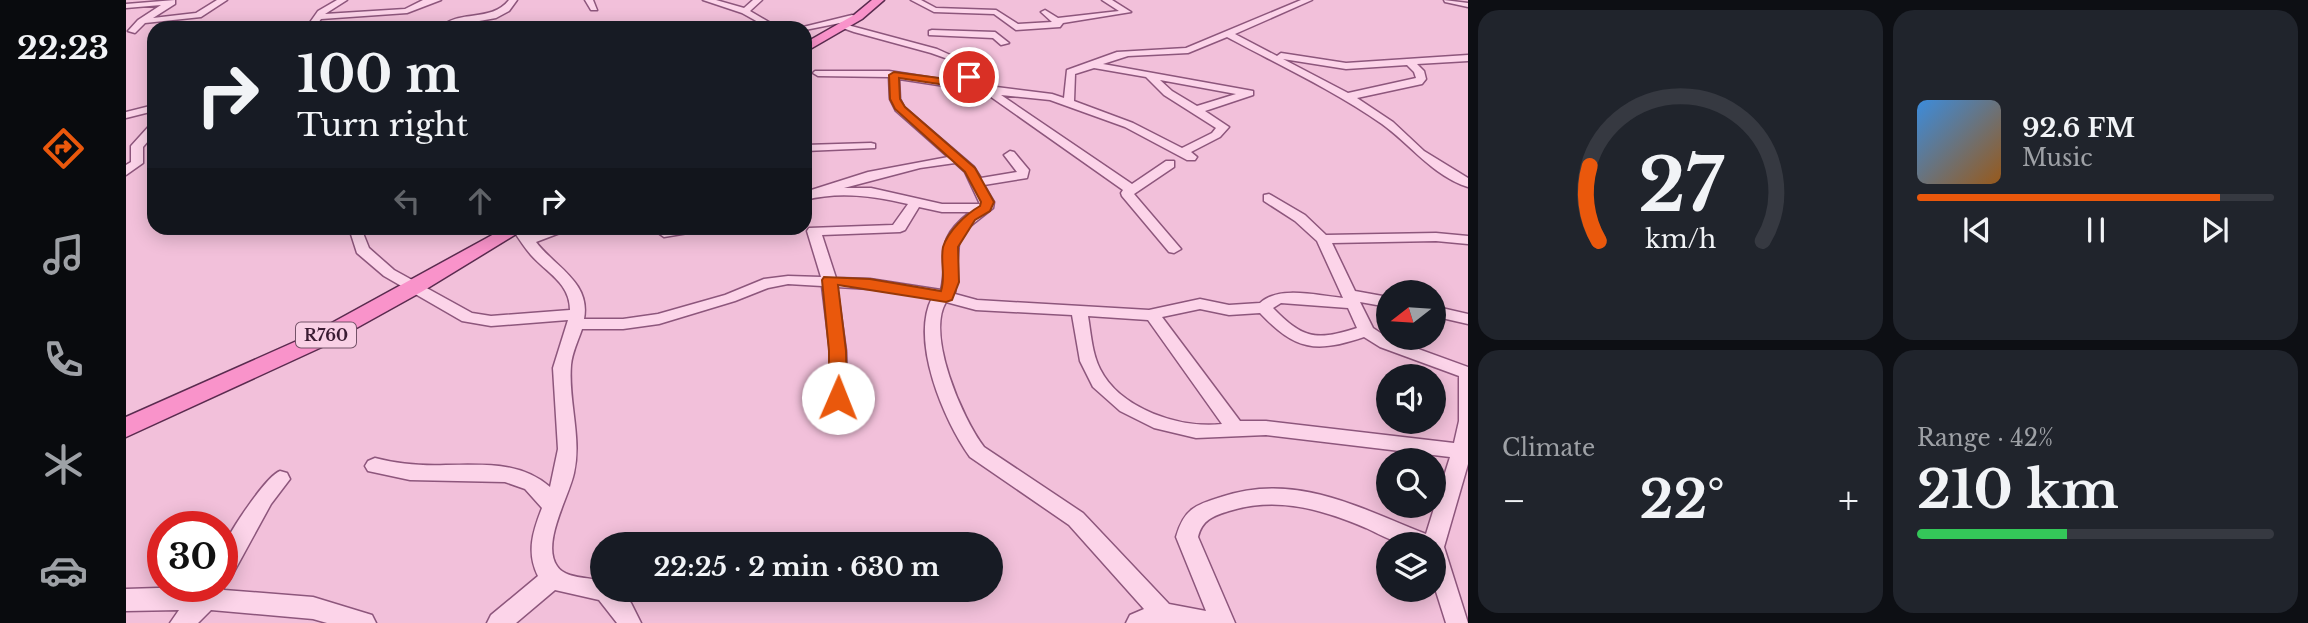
<!DOCTYPE html>
<meta charset="utf-8">
<style>
:root{--surface:#171b24;--page:#20242c;--text:#f1f3f6;--muted:#9ea1a6;--line:#363941;--accent:#ea580c}
body{margin:0;font-family:"Libre Baskerville",serif;background:var(--page);color:var(--text);height:100vh;display:flex;flex-direction:column;font-size:26px;white-space:nowrap}
*{box-sizing:border-box;margin:0}
p{font-size:23px;color:var(--muted)}
.icon{flex:none;width:38px;height:38px;fill:none;stroke:currentColor;stroke-width:2;stroke-linecap:round;stroke-linejoin:round}
.map{position:relative;flex:1;overflow:hidden}
.drawer{display:flex;flex-direction:column;gap:10px;padding:10px;background:#0d0f14;width:840px}
.drawer>*{flex:none}
.top-card{position:absolute;left:21px;top:21px;width:665px;height:214px;border-radius:21px;box-shadow:0 4px 18px #0003;background:#171b24;color:var(--text);overflow:hidden}
.needle{width:46px;rotate:253deg}
.fabs{position:absolute;left:1250px;top:280px;display:grid;gap:14px}
.fabs a{display:grid;place-items:center;width:70px;height:70px;border-radius:50%;background:var(--surface);box-shadow:0 4px 18px #0003;font-size:35px}
.speed{position:absolute;left:21px;top:511px;display:flex;gap:14px;font-size:35px;font-weight:700;text-align:center}
.speed>*{display:grid;place-content:center;width:91px;height:91px;border-radius:50%;background:var(--surface);box-shadow:0 4px 18px #0003;line-height:1}
.speed .limit{border:10px solid #d22;background:#fff;color:#111}
.pin{position:absolute;display:grid;place-items:center;width:60px;height:60px;color:#fff;margin:-30px;border:4px solid #fff;border-radius:50%;box-shadow:0 2px 7px #0007}
.me{position:absolute;width:77px;margin:-38px;rotate:1deg;stroke-linejoin:round;filter:drop-shadow(0 0 5px #0008)}
.turn{display:flex;align-items:center;gap:24px;height:147px;padding:0 35px;font-size:32px}
.turn .icon{width:91px;height:91px;stroke-width:2.5}
.turn b{display:block;font-size:49px;line-height:60px}
.lanes{display:flex;align-items:center;height:66px;padding:0 35px;background:#0003;justify-content:center;gap:35px;direction:ltr}
.lanes .off{opacity:.35}
.big{font-size:52px;font-weight:700;line-height:1.1}
.drawer .tile{flex:1;display:flex;flex-direction:column;justify-content:center;gap:10px;min-width:0;padding:0 24px;border-radius:21px;background:var(--page)}
.drawer .dial{align-items:center;gap:0}
.dial svg{height:182px;overflow:visible;fill:none;stroke:var(--line);stroke-width:7;stroke-linecap:round;text-anchor:middle}
.dial text{fill:var(--text);stroke:none}
.song{display:flex;align-items:center;gap:21px}
.cover{width:84px;height:84px;border-radius:10px;background:linear-gradient(135deg,hsl(210 70% 55%),hsl(30 70% 35%))}
.played{height:7px;border-radius:4px;background:linear-gradient(90deg,var(--accent) 85%,var(--line) 85%)}
.keys{display:flex;justify-content:space-around;direction:ltr}
.heat{display:flex;justify-content:space-between;align-items:center;font-size:38px;direction:ltr}
.charge{height:10px;border-radius:5px;background:linear-gradient(90deg,#34c759 42%,var(--line) 0)}
.drawer .tiles{flex:1;display:grid;gap:10px;grid-template-columns:repeat(2,1fr)}
.trip{position:absolute;left:464px;top:532px;width:413px;height:70px;border-radius:35px;background:var(--surface);box-shadow:0 4px 18px #0003;font-weight:700;line-height:70px;text-align:center}
main{display:flex;flex:1;min-height:0}
.tabs{display:flex;flex-direction:column;width:126px;justify-content:space-around;align-items:center;background:#090b0e;color:var(--muted)}
.tabs .icon{width:49px;height:49px}
.tabs .active{color:var(--accent)}
.tabs b{font-size:32px;color:var(--text)}
.map>svg:first-child{display:block}
</style>
<main>
<nav class="tabs">
<b>22:23</b>
<svg class="icon active" aria-label="directions" viewBox="0 0 24 24"><path d="M12 3l9 9-9 9-9-9zM9 14v-3h6M13 9l2 2-2 2"/></svg>
<svg class="icon" aria-label="music" viewBox="0 0 24 24"><path d="M9 18V5l10-2v13"/><circle cx="6" cy="18" r="3"/><circle cx="16" cy="16" r="3"/></svg>
<svg class="icon" aria-label="phone" viewBox="0 0 24 24"><path d="M5 4h4l2 5-3 2q2 4 5 5l2-3 5 2v4C11 20 4 13 5 4z"/></svg>
<svg class="icon" aria-label="climate" viewBox="0 0 24 24"><path d="M12 3v18M4 7l16 10M4 17L20 7"/></svg>
<svg class="icon" aria-label="car" viewBox="0 0 24 24"><path d="M5 17H2v-5l4-1 3-4h7l3 4 3 1v5h-3M9 17h6M6 11h13"/><circle cx="7" cy="17" r="2"/><circle cx="17" cy="17" r="2"/></svg>
</nav>
<div class="map">
<svg width="1342" height="623" viewBox="0 0 1342 623">
<rect width="100%" height="100%" fill="#f2c0da"/>
<g fill="none" stroke-linecap="round" stroke-linejoin="round">
<g stroke="#8d567c" stroke-width="3">
<g id="minor">
<path d="M 49,0 L 49,4 L 27,18 L 70,13 L 91,0 L 101,0 L 75,17 L 19,23 L 9,33 L 2,31 L 12,20 L 35,5 L 0,8 L 0,4 Z"/>
<path d="M 211,0 L 221,0 L 199,14 L 279,9 L 297,0 L 315,0 L 281,13 L 195,19 L 188,28 L 180,28 L 192,11 Z"/>
<path d="M 383,0 L 391,0 L 383,11 L 370,18 L 314,28 C 332,9 365,23 383,0 Z"/>
<path d="M 459,0 L 467,0 L 471,10 L 465,10 Z"/>
<path d="M 577,0 L 590,0 L 618,8 L 627,0 L 636,0 L 624,11 L 653,28 L 643,28 L 616,13 Z"/>
<path d="M 785,0 L 795,0 L 810,8 L 870,10 L 892,24 L 926,22 L 915,12 L 919,10 L 932,18 L 993,11 L 976,0 L 986,0 L 1005,12 L 937,23 L 934,27 L 890,30 L 868,14 L 808,12 Z"/>
<path d="M 1175,0 L 1186,0 L 1109,34 L 1151,56 L 1155,53 L 1220,63 L 1342,55 L 1342,61 L 1291,64 L 1298,71 L 1300,79 L 1296,84 L 1231,98 L 1267,122 L 1298,151 L 1342,178 L 1342,187 C 1307,176 1284,144 1256,124 C 1207,90 1153,65 1101,37 L 1062,53 L 1002,56 L 977,64 L 1127,91 L 1127,95 L 1079,111 L 1103,127 L 1094,137 L 1065,152 L 1071,157 L 1069,160 L 1061,160 L 999,127 L 924,100 L 875,95 L 1006,184 L 1040,161 L 1048,161 L 1048,167 L 1008,194 L 1055,249 L 1048,253 L 1043,252 L 996,196 L 995,193 L 997,190 L 858,92 L 773,79 L 774,99 L 778,107 L 848,167 L 855,178 L 891,172 L 878,155 L 884,151 L 888,152 L 903,170 L 901,178 L 858,185 L 868,202 L 867,208 L 843,227 L 833,242 L 829,294 L 851,300 L 1023,310 L 1074,299 L 1103,305 L 1134,303 C 1153,285 1193,296 1217,298 L 1191,241 L 1169,221 L 1138,201 L 1138,195 L 1143,194 L 1179,215 L 1200,235 L 1310,233 L 1342,236 L 1342,244 L 1310,241 L 1206,243 L 1229,291 L 1262,297 L 1262,307 L 1234,302 L 1247,328 L 1262,338 L 1342,367 L 1342,464 L 1318,547 L 1342,623 L 1320,623 L 1307,582 L 1307,544 C 1297,544 1284,546 1275,543 C 1263,540 1251,533 1240,528 C 1195,509 1151,496 1103,511 C 1087,516 1076,520 1072,537 L 1109,623 L 1000,623 L 1004,615 L 1018,609 L 943,525 L 844,457 C 818,421 784,341 806,298 L 744,289 L 711,287 L 720,351 L 721,398 L 718,403 L 706,403 L 703,398 L 704,351 L 696,286 L 662,284 L 642,288 L 609,301 L 533,324 L 497,329 L 456,329 C 452,341 446,353 445,365 C 442,401 456,437 448,473 C 443,497 415,543 431,566 C 439,579 463,577 476,581 L 476,590 L 494,590 L 505,603 L 515,623 L 491,623 L 473,600 L 429,590 L 390,623 L 361,623 L 365,615 L 412,576 C 400,552 407,531 416,508 L 399,489 L 379,482 L 284,480 L 242,471 L 239,466 L 242,461 L 249,458 C 272,464 296,466 320,465 C 358,465 394,461 424,487 L 432,449 L 427,368 L 442,320 L 365,326 L 336,321 L 258,276 L 231,253 L 223,228 L 235,228 L 243,248 L 268,270 L 346,313 L 365,316 L 444,310 C 444,283 421,273 405,255 C 398,247 391,236 386,228 L 399,228 L 404,235 L 423,228 L 440,228 L 439,231 L 410,242 C 429,267 465,282 458,319 L 497,319 L 532,314 L 599,295 L 638,279 L 662,276 L 695,277 L 681,231 L 683,228 L 767,225 L 782,204 C 747,196 714,191 679,200 L 679,192 L 742,172 L 822,157 L 770,111 L 764,99 L 763,77 L 692,76 L 687,73 L 689,71 L 763,71 L 820,80 L 842,73 L 822,59 L 805,53 L 728,32 L 714,27 L 714,23 L 811,49 L 842,63 L 853,74 L 846,79 L 831,82 L 926,94 L 938,98 L 941,70 L 991,52 L 1060,48 ZM 1157,59 L 1220,69 L 1281,65 L 1288,72 L 1290,78 L 1222,93 ZM 968,68 L 1020,77 L 1038,95 L 1090,128 L 1086,133 L 1056,148 L 1007,123 L 948,101 L 949,74 ZM 1034,80 L 1110,94 L 1071,106 L 1046,91 ZM 829,163 L 839,172 L 854,204 L 816,204 L 745,188 L 718,188 L 794,168 ZM 793,207 L 816,212 L 844,212 C 805,243 824,253 815,290 L 744,279 L 710,278 L 696,235 L 774,232 L 779,230 ZM 820,302 L 850,310 L 946,315 L 954,361 L 967,387 L 994,411 L 1028,428 L 1070,438 L 1140,435 L 1324,457 L 1300,534 C 1231,507 1170,472 1095,497 C 1069,505 1058,509 1050,537 L 1080,611 L 1043,604 L 957,513 L 858,447 C 836,418 800,335 820,302 ZM 1155,303 L 1222,308 L 1231,328 C 1190,341 1177,339 1147,308 ZM 1074,309 L 1103,315 L 1134,313 C 1170,351 1190,353 1238,337 L 1254,347 L 1333,376 L 1333,421 L 1328,443 L 1140,421 L 1114,421 L 1036,317 ZM 962,316 L 1022,320 L 1096,424 C 1054,429 994,409 974,369 C 966,353 965,334 962,316 Z"/>
<path d="M 1318,0 L 1342,3 L 1342,7 L 1319,2 Z"/>
<path d="M 726,15 L 729,16 L 729,20 L 679,30 L 679,28 L 673,28 Z"/>
<path d="M 806,30 L 869,32 L 883,43 L 875,45 L 867,38 L 803,35 L 803,31 Z"/>
<path d="M 28,105 L 28,111 L 0,118 L 0,112 Z"/>
<path d="M 28,124 L 28,134 L 17,147 L 17,163 L 0,175 L 0,165 L 5,162 L 5,146 L 24,125 Z"/>
<path d="M 745,143 L 749,144 L 749,148 L 679,151 L 679,145 Z"/>
<path d="M 525,228 L 575,228 L 568,232 L 538,237 Z"/>
<path d="M 1307,306 L 1342,314 L 1342,324 L 1307,316 Z"/>
<path d="M 154,471 L 161,473 L 164,479 L 145,504 L 104,579 L 97,581 L 98,590 L 187,597 L 246,615 L 250,623 L 201,623 L 187,619 L 85,610 L 72,623 L 44,623 L 53,610 L 0,611 L 0,589 L 96,586 C 96,576 94,563 96,552 C 99,537 140,476 154,471 Z"/>
</g>
</g>
<g stroke="#5a2b4f" stroke-width="3">
<g id="major">
<path d="M 746,0 L 758,0 L 736,19 L 679,52 L 679,43 L 728,15 Z"/>
<path d="M 379,228 L 400,228 L 297,291 L 198,346 L 0,437 L 0,417 L 182,336 Z"/>
</g>
</g>
<use href="#minor" fill="#fcd4e9" fill-rule="evenodd"/>
<use href="#major" fill="#f993ca" fill-rule="evenodd"/>
</g>
<path fill="#ea580c" stroke="#983908" stroke-width="2" d="M 768,72 L 813,78 L 847,75 L 847,79 L 813,84 L 773,78 L 774,99 L 779,107 L 849,168 L 868,202 L 864,211 L 849,220 L 832,247 L 833,282 L 826,300 L 820,302 L 712,285 L 720,351 L 721,398 L 718,402 L 706,402 L 703,398 L 703,351 L 696,280 L 698,277 L 744,279 L 815,291 C 820,276 814,262 817,247 C 822,231 840,214 854,206 L 855,202 L 839,172 L 769,109 L 764,99 L 763,75 Z"/>
<g text-anchor="middle" dominant-baseline="central" stroke-width="7" stroke-linejoin="round" paint-order="stroke">
<rect fill="#f9d0e5" stroke="#745268" stroke-width="2" x="170" y="322.5" width="60" height="25" rx="5"/>
<g font-size="16" font-weight="bold" fill="#3b1c33">
<text x="200" y="335">R760</text>
</g>
</g>
</svg>
<div class="fabs">
<a><svg class="needle" viewBox="-14 -14 28 28"><path d="M0-13l5 13h-10z" fill="#e53935"/><path d="M0 13l5-13h-10z" fill="#9ea1a6"/></svg></a>
<a><svg class="icon" aria-label="sound" viewBox="0 0 24 24"><path d="M4 9h4l5-4v14l-5-4H4zM17 9q2 3 0 6"/></svg></a>
<a><svg class="icon" aria-label="search" viewBox="0 0 24 24"><circle cx="10" cy="10" r="6"/><path d="M15 15l6 6"/></svg></a>
<a><svg class="icon" aria-label="layers" viewBox="0 0 24 24"><path d="M12 4l9 5-9 5-9-5zM3 14l9 5 9-5"/></svg></a>
</div>
<div class="speed"><div class="limit">30</div></div>
<div class="pin" style="left:843px;top:77px;background:#d93025"><svg class="icon" aria-label="arrive" viewBox="0 0 24 24"><path d="M6 21V4h12l-3 4 3 4H6"/></svg></div>
<svg class="me" style="left:712px;top:398px" viewBox="-20 -20 40 40"><circle r="19" fill="#fff"/><path d="M0-13L10 11 0 6-10 11z" fill="#ea580c"/></svg>
<div class="trip">22:25 · 2 min · 630 m</div>
<div class="top-card">
<div class="turn"><svg class="icon" aria-label="right" viewBox="0 0 24 24"><path d="M7 20v-9h11M14 6l5 5-5 5"/></svg><div><b>100 m</b>Turn right</div></div>
<div class="lanes"><svg class="icon off" aria-label="left" viewBox="0 0 24 24"><path d="M17 20v-9H6M10 6l-5 5 5 5"/></svg><svg class="icon off" aria-label="ahead" viewBox="0 0 24 24"><path d="M12 20V5M6 11l6-6 6 6"/></svg><svg class="icon" aria-label="right" viewBox="0 0 24 24"><path d="M7 20v-9h11M14 6l5 5-5 5"/></svg></div>
</div>
</div>
<section class="drawer">
<div class="tiles">
<div class="tile dial"><svg viewBox="0 0 100 80">
<path d="M14 69A42 42 0 1 1 86 69"/>
<path d="M14 69A42 42 0 0 1 10 36" stroke="#ea580c"/>
<text x="50" y="56" font-size="32" font-weight="700">27</text>
<text x="50" y="72" font-size="11">km/h</text>
</svg></div>
<div class="tile">
<div class="song"><i class="cover"></i><div><b>92.6 FM</b><p>Music</p></div></div>
<div class="played"></div>
<div class="keys"><svg class="icon" aria-label="previous" viewBox="0 0 24 24"><path d="M18 5L8 12l10 7zM5 5v14"/></svg><svg class="icon" aria-label="pause" viewBox="0 0 24 24"><path d="M8 5v14M16 5v14"/></svg><svg class="icon" aria-label="next" viewBox="0 0 24 24"><path d="M6 5l10 7-10 7zM19 5v14"/></svg></div>
</div>
<div class="tile"><p>Climate</p>
<div class="heat"><a>−</a><b class="big">22°</b><a>+</a></div>
</div>
<div class="tile"><p>Range · 42%</p><b class="big">210 km</b><div class="charge"></div></div>
</div>
</section>
</main>
